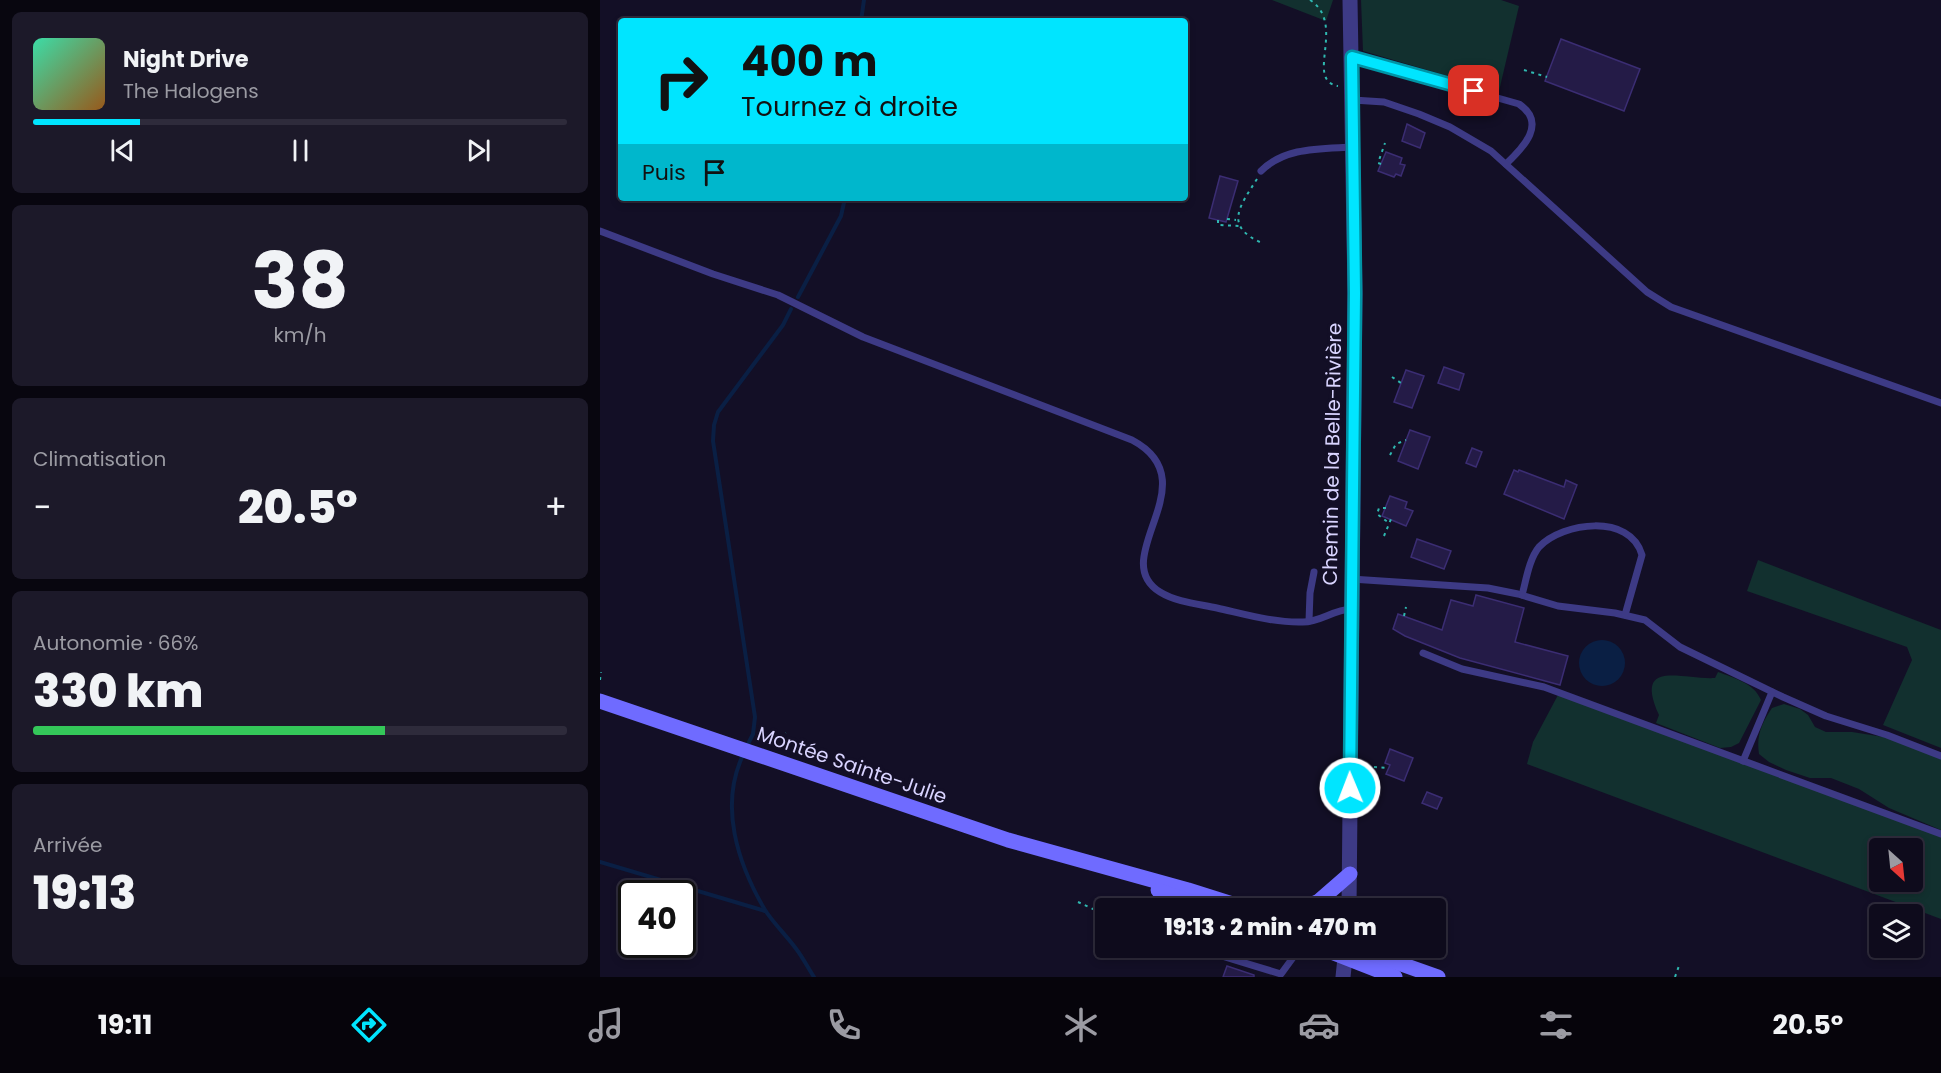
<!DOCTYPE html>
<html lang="fr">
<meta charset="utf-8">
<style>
:root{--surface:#0e0b1c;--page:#1c1929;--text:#f1f3f6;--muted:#9b9ba3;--line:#2e2b3b;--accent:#00e5ff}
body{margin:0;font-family:Poppins,sans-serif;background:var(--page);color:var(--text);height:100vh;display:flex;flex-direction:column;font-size:22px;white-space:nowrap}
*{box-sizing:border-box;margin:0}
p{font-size:20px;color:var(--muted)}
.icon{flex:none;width:33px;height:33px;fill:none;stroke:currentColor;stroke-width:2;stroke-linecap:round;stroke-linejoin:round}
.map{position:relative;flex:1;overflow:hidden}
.sheet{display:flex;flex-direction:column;gap:12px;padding:12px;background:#08060f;width:600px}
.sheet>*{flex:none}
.guide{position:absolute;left:18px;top:18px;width:570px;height:183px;border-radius:6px;box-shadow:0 3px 9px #0003,0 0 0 2px var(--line);background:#00e5ff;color:#111;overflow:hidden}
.needle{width:39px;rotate:153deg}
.controls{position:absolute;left:1269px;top:838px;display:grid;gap:12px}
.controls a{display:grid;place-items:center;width:54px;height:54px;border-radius:6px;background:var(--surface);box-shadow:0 3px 9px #0003,0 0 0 2px var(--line);font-size:30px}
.speed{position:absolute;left:18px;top:880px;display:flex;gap:12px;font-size:30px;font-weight:700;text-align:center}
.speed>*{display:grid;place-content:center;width:78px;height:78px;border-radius:50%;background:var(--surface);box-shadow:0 3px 9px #0003,0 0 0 2px var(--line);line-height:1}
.speed .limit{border:3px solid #111;border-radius:9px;background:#fff;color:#111}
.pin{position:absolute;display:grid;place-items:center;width:51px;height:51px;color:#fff;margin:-26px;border-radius:12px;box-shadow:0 3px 9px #0006}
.me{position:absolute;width:66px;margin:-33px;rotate:359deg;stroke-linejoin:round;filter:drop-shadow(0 0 4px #0008)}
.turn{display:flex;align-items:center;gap:21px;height:126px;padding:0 24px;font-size:27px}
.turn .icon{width:78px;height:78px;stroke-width:2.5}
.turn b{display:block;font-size:42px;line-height:51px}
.then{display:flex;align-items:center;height:57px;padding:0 24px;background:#0003;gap:12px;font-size:22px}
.big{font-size:45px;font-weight:800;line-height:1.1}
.sheet .widget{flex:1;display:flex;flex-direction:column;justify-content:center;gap:9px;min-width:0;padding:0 21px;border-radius:9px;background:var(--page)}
.sheet .dial{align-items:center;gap:0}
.dial b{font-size:78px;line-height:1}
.song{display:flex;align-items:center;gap:18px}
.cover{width:72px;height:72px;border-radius:9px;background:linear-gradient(135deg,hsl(160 70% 55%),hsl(30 70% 35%))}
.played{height:6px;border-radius:3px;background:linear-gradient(90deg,var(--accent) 20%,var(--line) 20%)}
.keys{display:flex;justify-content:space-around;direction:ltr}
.heat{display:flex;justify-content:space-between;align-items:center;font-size:33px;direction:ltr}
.charge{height:9px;border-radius:4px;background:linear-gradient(90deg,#34c759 66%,var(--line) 0)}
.trip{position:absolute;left:495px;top:898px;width:351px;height:60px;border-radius:6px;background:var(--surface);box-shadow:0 3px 9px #0003,0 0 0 2px var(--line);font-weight:800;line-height:60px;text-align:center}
.tabs{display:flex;height:96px;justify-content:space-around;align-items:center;background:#06040b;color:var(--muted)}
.tabs .icon{width:42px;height:42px}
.tabs .current{color:var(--accent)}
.tabs b{font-size:27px;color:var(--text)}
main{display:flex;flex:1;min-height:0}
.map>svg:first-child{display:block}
</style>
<main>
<section class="sheet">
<div class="widget">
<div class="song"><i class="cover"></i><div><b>Night Drive</b><p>The Halogens</p></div></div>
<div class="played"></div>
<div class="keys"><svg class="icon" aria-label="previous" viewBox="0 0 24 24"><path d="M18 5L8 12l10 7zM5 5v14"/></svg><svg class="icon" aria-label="pause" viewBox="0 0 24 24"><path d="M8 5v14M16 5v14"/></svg><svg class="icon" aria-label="next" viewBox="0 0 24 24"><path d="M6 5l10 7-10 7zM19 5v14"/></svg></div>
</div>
<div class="widget dial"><b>38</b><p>km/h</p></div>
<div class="widget"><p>Climatisation</p>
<div class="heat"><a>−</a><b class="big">20.5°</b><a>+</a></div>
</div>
<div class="widget"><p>Autonomie · 66%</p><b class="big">330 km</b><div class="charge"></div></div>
<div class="widget"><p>Arrivée</p><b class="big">19:13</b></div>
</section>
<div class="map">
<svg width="1341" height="977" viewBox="0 0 1341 977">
<rect width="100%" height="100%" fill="#130f26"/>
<g fill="#12302f" fill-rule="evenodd">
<path d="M 672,0 L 733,0 L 726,21 Z"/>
<path d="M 761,0 L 901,0 L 919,6 L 899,91 L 763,51 Z"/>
<path d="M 1158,560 L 1341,630 L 1341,748 L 1283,725 L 1312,660 L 1307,647 L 1147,591 Z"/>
<path d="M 1118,672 C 1134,678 1154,683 1161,700 L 1139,743 L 1131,747 L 1120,748 L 1056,723 L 1059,715 C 1033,658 1083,680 1115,678 Z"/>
<path d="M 958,695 L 1341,836 L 1341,919 L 927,764 L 933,742 ZM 1280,849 L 1312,849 L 1312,882 L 1280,882 Z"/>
<path d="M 1184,704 L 1200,709 L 1208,715 L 1215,727 L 1226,732 L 1252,732 L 1290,738 L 1341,759 L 1341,830 L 1289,808 L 1259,789 L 1231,778 L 1210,778 L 1186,770 L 1169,762 L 1159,754 C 1156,735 1162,723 1172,708 Z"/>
</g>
<circle fill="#0a1f44" cx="1002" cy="663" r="23"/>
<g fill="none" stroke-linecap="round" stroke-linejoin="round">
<g stroke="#0a1f44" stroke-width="4">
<path d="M 261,21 L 264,0"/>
<path d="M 198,297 L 241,216 L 245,198"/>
<path d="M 147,746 L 153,734 L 155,717 L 113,441 L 114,425 L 118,412 L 183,325 L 191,309"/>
<path d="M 144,753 C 118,805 138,864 165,910 C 174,924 187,936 197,950 C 203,958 208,968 214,977"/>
<path d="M 0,862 L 165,911"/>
</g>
</g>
<g fill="#241b47" stroke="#3b2d73" stroke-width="1.5">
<path d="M 961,39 L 1040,69 L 1024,111 L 945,81 Z"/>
<path d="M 807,124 L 825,133 L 820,148 L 802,141 Z"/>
<path d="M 786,152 L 802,158 L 800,164 L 805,165 L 801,176 L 796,174 L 794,177 L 778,171 Z"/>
<path d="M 620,176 L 638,181 L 626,222 L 609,218 Z"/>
<path d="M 844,367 L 864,374 L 859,390 L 838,383 Z"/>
<path d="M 806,370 L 824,376 L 812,408 L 794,402 Z"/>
<path d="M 810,430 L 830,437 L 818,469 L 798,461 Z"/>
<path d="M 872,448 L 882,452 L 876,467 L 866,463 Z"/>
<path d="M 914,470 L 918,472 L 919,470 L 964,487 L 966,480 L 977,485 L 964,519 L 904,494 Z"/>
<path d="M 790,496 L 807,502 L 805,508 L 813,511 L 806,526 L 782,516 Z"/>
<path d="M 817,539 L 851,551 L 844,569 L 811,557 Z"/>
<path d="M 876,595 L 924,608 L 915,642 L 968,656 L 960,685 L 860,658 L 805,636 L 793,629 L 798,614 L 842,630 L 851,600 L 873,606 Z"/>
<path d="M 790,749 L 813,758 L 804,781 L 786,774 L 790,765 L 785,763 Z"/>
<path d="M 827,792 L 842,798 L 837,809 L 822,803 Z"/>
<path d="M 627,966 L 654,975 L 654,977 L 623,977 Z"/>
</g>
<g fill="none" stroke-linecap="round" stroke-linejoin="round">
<g stroke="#2fb8b0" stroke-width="2" stroke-dasharray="3 4.5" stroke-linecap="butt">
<path d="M 710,0 C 747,24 704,80 738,86"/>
<path d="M 924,70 L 947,77"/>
<path d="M 781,164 L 778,163 L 785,143"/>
<path d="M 657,179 C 640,206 623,226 662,243"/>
<path d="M 627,219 L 636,220"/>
<path d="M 618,220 L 618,225 L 639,226"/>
<path d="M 792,377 L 801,383"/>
<path d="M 790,455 L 796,444 L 806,440"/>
<path d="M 786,508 L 779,508 L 777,514 L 789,523"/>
<path d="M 784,536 L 791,519"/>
<path d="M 804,616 L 806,607"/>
<path d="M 0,680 L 1,672"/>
<path d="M 180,747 L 186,733"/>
<path d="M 774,767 L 789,768"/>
<path d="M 478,902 L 506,915"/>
<path d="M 498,911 C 494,922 493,933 506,938"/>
<path d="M 1075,977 L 1080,963"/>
</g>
<g stroke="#3d3a85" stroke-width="7">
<path d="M 752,57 L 919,104 C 947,123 924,147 906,164"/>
<path d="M 753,100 L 784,102 L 819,114 L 850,127 L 891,151 L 1047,292 L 1071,307 L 1341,403"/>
<path d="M 661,171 C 685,147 720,149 752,147"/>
<path d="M 0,231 L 113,274 L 178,295 L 263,337 L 532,440 C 611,482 505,558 560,592 C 576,602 598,604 617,608 C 644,614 674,623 703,622 C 720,622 733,610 751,609"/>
<path d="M 751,579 L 888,588 L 918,594 L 958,606 L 1015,613 L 1045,620 L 1080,647 L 1183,697 L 1226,716 L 1287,735 L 1341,756"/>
<path d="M 922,595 C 926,581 929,559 939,547 C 963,522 1030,513 1042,555 L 1025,615"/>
<path d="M 709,621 L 710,593 L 714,572"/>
<path d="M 823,653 L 862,669 L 944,687 L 1341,834"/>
<path d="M 1143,761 L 1172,692"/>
<path d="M 628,948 L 625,957 L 681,974 L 700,948"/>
</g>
<g stroke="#3d3a85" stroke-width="15">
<path d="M 749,909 L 755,293 L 750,0"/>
<path d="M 743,977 L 746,948"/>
</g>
<g stroke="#6f6bff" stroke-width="15">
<path d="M 0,701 L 408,840 L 588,890 L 648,909"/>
<path d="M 558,890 L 610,909"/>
<path d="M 702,909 L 719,901 L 750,874"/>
<path d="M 721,948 L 795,977"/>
<path d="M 756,948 L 838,977"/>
</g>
</g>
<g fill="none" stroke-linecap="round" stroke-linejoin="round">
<g stroke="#0095a6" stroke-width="15">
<path id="route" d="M 750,788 L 755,293 L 752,57 L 874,91"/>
</g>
<use href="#route" stroke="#00e5ff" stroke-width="10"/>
</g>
<g text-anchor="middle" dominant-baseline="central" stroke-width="6" stroke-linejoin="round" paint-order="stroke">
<g font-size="20" fill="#d9d4ff" stroke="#130f26">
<text transform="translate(732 454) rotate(-89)">Chemin de la Belle-Rivière</text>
<text transform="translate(252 765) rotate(19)">Montée Sainte-Julie</text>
</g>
</g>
</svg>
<div class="controls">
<a><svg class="needle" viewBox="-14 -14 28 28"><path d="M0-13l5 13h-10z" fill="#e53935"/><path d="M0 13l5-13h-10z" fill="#9b9ba3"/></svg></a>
<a><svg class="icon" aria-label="layers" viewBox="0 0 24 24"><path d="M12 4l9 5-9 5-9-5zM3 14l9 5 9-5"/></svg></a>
</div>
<div class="speed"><div class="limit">40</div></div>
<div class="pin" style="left:874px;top:91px;background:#d93025"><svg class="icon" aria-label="arrive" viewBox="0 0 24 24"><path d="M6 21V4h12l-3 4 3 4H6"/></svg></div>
<svg class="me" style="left:750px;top:788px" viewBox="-20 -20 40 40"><circle r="17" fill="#00e5ff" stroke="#fff" stroke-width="3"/><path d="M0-11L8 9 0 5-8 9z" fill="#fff"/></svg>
<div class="trip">19:13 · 2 min · 470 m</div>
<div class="guide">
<div class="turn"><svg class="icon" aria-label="right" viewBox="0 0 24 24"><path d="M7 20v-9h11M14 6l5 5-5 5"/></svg><div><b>400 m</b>Tournez à droite</div></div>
<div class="then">Puis<svg class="icon" aria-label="arrive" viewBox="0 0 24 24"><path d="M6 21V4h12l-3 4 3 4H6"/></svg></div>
</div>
</div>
</main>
<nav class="tabs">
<b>19:11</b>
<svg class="icon current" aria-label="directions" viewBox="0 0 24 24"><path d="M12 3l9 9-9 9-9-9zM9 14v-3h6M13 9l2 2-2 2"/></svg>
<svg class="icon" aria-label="music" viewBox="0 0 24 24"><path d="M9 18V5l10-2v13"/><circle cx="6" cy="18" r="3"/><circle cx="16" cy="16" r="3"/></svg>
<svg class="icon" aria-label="phone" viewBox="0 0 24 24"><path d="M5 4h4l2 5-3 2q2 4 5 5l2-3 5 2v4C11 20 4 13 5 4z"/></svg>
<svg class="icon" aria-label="climate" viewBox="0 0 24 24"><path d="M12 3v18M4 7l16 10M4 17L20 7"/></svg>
<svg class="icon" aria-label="car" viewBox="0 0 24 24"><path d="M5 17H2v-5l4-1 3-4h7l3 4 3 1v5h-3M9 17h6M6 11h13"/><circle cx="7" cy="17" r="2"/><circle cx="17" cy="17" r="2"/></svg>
<svg class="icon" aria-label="filters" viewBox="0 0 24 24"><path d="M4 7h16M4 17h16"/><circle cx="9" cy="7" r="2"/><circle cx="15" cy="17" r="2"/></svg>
<b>20.5°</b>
</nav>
